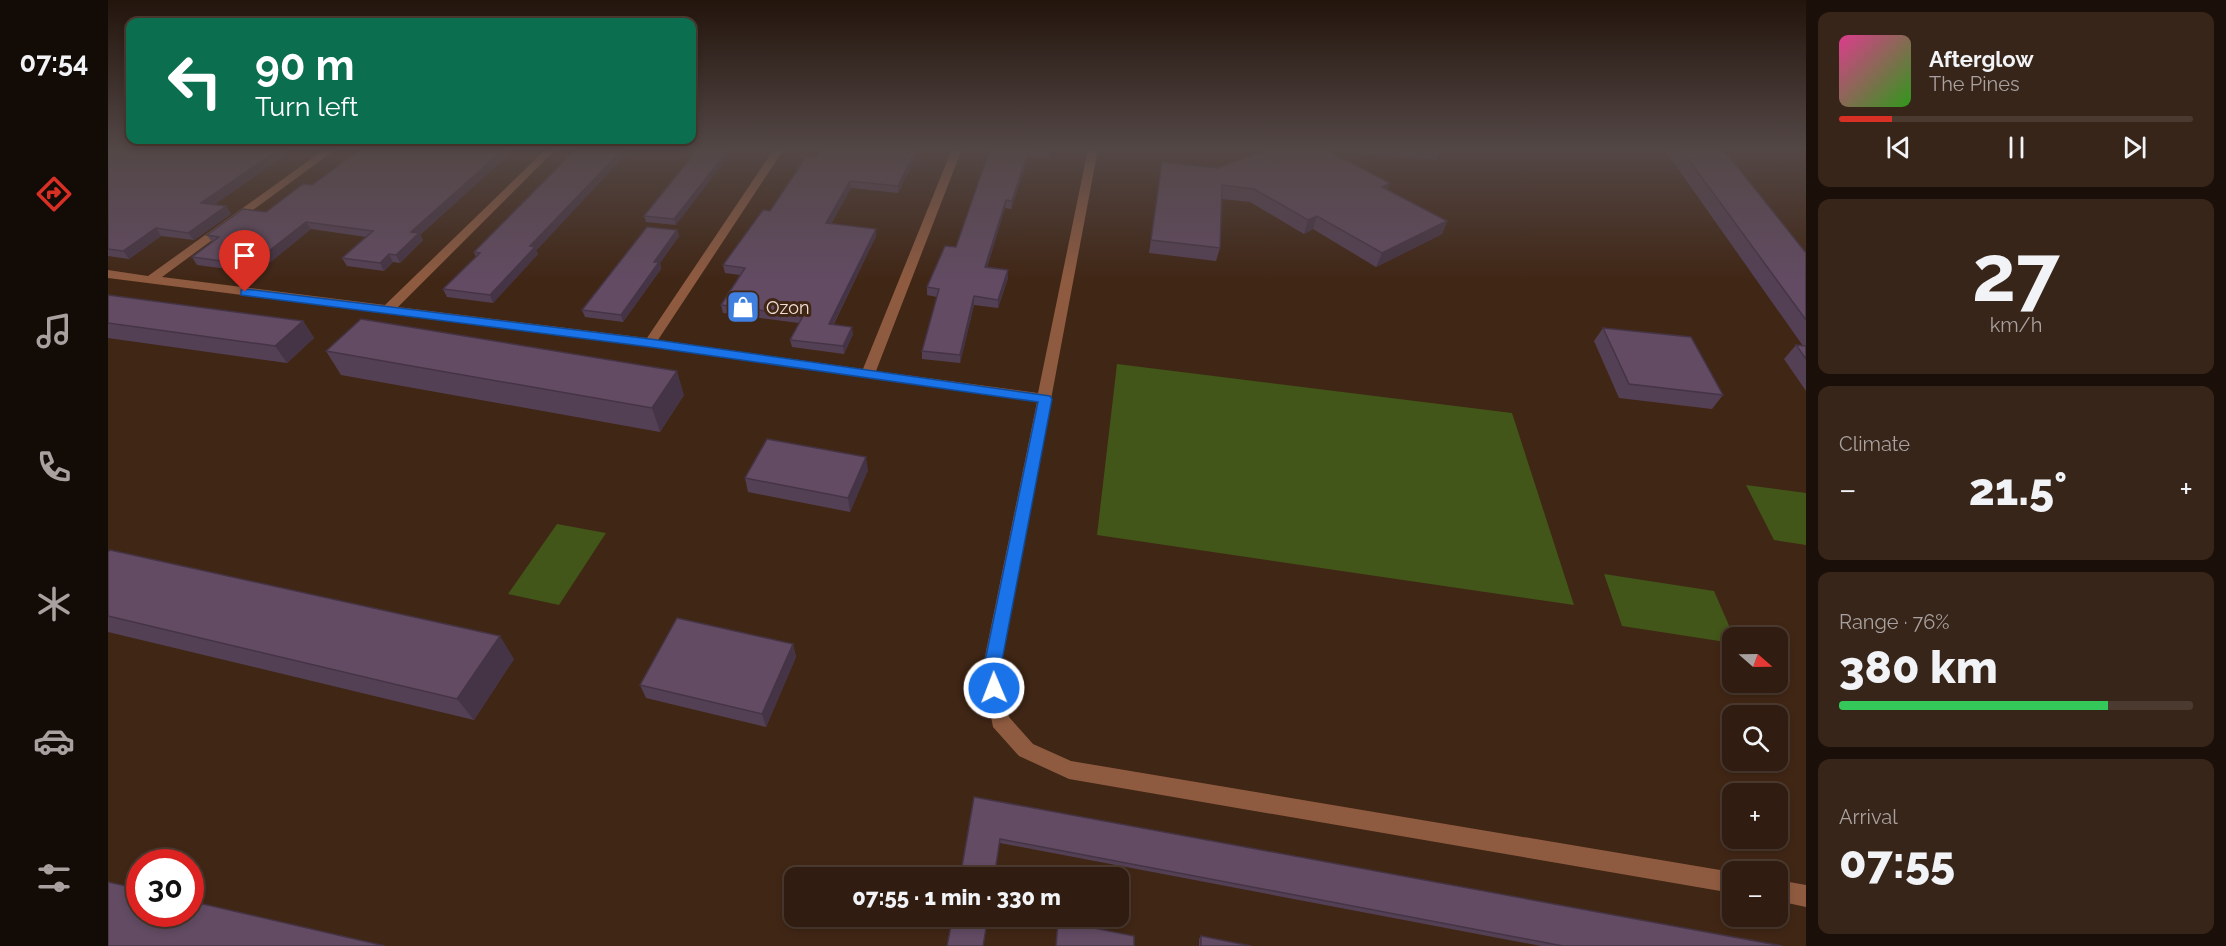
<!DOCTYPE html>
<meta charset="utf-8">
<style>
:root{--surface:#301c10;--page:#382519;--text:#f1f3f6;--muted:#a8a19f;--line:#4b3a30;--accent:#d93025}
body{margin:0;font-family:Raleway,sans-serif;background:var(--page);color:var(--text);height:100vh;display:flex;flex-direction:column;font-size:22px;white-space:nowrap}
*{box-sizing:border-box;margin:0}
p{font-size:20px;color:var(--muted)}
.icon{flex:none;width:33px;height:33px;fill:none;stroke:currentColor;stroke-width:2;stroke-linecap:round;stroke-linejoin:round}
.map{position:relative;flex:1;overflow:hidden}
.drawer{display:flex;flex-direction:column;gap:12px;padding:12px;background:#1a0f09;width:420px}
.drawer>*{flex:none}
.banner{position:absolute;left:18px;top:18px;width:570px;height:126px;border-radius:12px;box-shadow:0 3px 9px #0003,0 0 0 2px var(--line);background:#0b6e4f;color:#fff;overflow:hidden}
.needle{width:39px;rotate:110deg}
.fabs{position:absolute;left:1614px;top:627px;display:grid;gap:12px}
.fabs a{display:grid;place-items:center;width:66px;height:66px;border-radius:12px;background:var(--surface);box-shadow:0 3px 9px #0003,0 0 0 2px var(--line);font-size:30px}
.speed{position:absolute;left:18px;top:849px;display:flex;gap:12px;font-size:30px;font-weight:700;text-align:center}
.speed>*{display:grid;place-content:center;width:78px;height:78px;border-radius:50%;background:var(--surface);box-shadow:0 3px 9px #0003,0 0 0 2px var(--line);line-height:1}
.speed .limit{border:9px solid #d22;background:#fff;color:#111}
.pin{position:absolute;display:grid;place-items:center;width:51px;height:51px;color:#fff;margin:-62px -26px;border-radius:50% 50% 50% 0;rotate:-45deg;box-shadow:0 0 6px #0007}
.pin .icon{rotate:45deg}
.me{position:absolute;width:66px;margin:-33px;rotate:359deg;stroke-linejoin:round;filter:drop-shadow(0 0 4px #0008)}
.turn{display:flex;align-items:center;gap:21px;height:126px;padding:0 30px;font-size:27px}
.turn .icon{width:78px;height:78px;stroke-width:2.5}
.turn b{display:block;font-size:42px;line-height:51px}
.big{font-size:45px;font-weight:800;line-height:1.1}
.drawer .card{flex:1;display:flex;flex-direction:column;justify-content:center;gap:9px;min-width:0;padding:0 21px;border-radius:12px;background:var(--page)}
.drawer .dial{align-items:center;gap:0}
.dial b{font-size:78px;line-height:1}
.song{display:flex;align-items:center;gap:18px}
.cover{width:72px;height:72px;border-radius:9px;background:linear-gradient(135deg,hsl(330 70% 55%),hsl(110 70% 35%))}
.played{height:6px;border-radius:3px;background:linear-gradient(90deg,var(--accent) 15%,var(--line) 15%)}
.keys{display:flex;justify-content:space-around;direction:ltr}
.heat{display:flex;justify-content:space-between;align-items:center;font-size:33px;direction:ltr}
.charge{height:9px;border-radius:4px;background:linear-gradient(90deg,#34c759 76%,var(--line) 0)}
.trip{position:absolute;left:676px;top:867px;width:345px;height:60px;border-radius:12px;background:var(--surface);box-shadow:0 3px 9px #0003,0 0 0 2px var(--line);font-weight:800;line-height:60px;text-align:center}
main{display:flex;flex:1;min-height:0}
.tabs{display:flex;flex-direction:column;width:108px;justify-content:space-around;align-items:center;background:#130b06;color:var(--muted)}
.tabs .icon{width:42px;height:42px}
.tabs .active{color:var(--accent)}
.tabs b{font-size:27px;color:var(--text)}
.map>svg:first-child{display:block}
</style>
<main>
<nav class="tabs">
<b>07:54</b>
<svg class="icon active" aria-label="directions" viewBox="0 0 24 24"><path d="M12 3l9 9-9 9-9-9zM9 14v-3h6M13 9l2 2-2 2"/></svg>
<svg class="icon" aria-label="music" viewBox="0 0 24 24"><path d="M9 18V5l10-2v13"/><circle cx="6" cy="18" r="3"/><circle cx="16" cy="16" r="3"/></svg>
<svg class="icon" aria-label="phone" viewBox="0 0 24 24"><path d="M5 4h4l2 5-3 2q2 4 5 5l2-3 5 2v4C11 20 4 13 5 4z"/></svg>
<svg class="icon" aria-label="climate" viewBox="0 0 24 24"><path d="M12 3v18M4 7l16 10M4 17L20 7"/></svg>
<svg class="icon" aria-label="car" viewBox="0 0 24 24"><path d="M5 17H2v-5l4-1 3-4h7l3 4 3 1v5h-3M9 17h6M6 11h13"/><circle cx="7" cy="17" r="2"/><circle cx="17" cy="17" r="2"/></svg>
<svg class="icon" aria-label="filters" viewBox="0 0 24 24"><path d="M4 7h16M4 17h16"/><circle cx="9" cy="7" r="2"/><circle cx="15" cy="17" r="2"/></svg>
</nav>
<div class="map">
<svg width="1698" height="946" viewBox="0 0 1698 946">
<rect width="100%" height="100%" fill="#402615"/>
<g fill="#415618">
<path d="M 1009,364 L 1404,413 L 1466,605 L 989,535 Z"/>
<path d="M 1638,485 L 1698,493 L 1698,545 L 1666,540 Z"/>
<path d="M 449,524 L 498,533 L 451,605 L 400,594 Z"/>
<path d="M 1496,574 L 1606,591 L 1626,637 L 1624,643 L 1514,626 Z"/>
</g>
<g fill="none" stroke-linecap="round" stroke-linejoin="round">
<g fill="#8f5b40" fill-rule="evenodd">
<path d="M 217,149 L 228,149 L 54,277 L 277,305 L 438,149 L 448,149 L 290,307 L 539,338 L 666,149 L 676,149 L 550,340 L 755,369 L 844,149 L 854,149 L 768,371 L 930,393 L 980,149 L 990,149 L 892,671 L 901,717 L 925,744 L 963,761 L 1624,872 L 1624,893 L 961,779 L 911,756 L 885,727 L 874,671 L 929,402 L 542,347 L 0,278 L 0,270 L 40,276 Z"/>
<path d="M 1670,880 L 1698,885 L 1698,907 L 1670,901 Z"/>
</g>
</g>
<g fill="#544055">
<path d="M 0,149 L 106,205 L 118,206 L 123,214 L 86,240 L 53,236 L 21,259 L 0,256 Z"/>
<path d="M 250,149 L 407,149 L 312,235 L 315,240 L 292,263 L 285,262 L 276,271 L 239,266 L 234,258 L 258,237 L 203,229 L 149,273 L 89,265 L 84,257 L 104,242 L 99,235 L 158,212 L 204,185 L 251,150 Z"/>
<path d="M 590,149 L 568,225 L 538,222 L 536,216 Z"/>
<path d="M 811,149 L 790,193 L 743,188 L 723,224 L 768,236 L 726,324 L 745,334 L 736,354 L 684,347 L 682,340 L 691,323 L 615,313 L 613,305 L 632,275 L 617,273 L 615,265 L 662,211 L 707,158 Z"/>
<path d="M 882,149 L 943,149 L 941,158 L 921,156 L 903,209 L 897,208 L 879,267 L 900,270 L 900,278 L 890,308 L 866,305 L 852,363 L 814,359 L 814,351 L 829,297 L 819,295 L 819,287 L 848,247 Z"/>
<path d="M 1160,149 L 1333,149 L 1328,160 L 1218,150 L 1280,190 L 1339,221 L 1334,234 L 1268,267 L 1205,229 L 1196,234 L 1142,202 L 1114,199 L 1112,248 L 1108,261 L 1041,253 L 1054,162 L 1110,168 Z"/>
<path d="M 1556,149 L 1615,149 L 1698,253 L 1698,391 L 1676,359 L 1688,345 L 1695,346 Z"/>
<path d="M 569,230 L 571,236 L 552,263 L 553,269 L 515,322 L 477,317 L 474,310 Z"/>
<path d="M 428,251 L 430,254 L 385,303 L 339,297 L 335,289 L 368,257 L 366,252 Z"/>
<path d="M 0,295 L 195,321 L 206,338 L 179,363 L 0,338 Z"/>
<path d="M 1495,328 L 1615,395 L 1604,409 L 1511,398 L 1486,341 Z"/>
<path d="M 218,351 L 576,395 L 552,432 L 233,375 Z"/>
<path d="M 760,470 L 742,512 L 640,492 L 637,478 Z"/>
<path d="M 0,552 L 406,659 L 366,720 L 0,632 Z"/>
<path d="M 685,644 L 688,657 L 658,727 L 538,698 L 532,685 Z"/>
<path d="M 866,797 L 1674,946 L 1433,946 L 892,843 Z"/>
<path d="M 1093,936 L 1143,946 L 1091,946 L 1091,939 Z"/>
</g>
<g fill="#453445">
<path d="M 171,149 L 186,149 L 98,211 L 93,203 Z"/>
<path d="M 396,149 L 407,149 L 312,235 L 315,240 L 292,263 L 288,255 L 303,232 Z"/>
<path d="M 515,149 L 523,149 L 428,251 L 430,254 L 385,303 L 382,295 L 422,246 Z"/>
<path d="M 621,149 L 626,149 L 568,225 L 566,219 Z"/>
<path d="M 808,149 L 811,149 L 790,193 L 790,186 Z"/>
<path d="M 921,149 L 921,156 L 903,209 L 904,201 Z"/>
<path d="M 742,181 L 743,188 L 719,230 L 718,223 Z"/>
<path d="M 1282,183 L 1277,196 L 1274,187 Z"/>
<path d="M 898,200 L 897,208 L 877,275 L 877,267 Z"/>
<path d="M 118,206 L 123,214 L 86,240 L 80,233 Z"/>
<path d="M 1209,216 L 1205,229 L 1196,234 L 1200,220 Z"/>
<path d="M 1339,221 L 1334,234 L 1268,267 L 1274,253 Z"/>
<path d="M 198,222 L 203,229 L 149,273 L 143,265 Z"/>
<path d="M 48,228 L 53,236 L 21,259 L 15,251 Z"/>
<path d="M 768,229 L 768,236 L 722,331 L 721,324 Z"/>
<path d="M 569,230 L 571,236 L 552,263 L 553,269 L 515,322 L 513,315 L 546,262 Z"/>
<path d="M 281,254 L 285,262 L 276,271 L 272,263 Z"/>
<path d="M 900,270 L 900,278 L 890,308 L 890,300 Z"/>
<path d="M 866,296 L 866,305 L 852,363 L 852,355 Z"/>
<path d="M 195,321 L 206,338 L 179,363 L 167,346 Z"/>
<path d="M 744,327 L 745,334 L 736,354 L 735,346 Z"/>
<path d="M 569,371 L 576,395 L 552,432 L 544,408 Z"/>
<path d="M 758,457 L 760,470 L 742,512 L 740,498 Z"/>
<path d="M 392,636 L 406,659 L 366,720 L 349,699 Z"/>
<path d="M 685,644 L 688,657 L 658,727 L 654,714 Z"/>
</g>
<g fill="#624b63" stroke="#453445" stroke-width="1.5">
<path d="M 0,149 L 171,149 L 93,203 L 118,206 L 80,233 L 48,228 L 15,251 L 0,249 Z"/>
<path d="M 253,149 L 396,149 L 303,232 L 311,233 L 288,255 L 281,254 L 272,263 L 234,258 L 265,231 L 198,222 L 143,265 L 84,257 L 111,237 L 99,235 L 135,209 L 158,212 L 195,184 L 204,185 Z"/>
<path d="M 468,149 L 515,149 L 422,246 L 427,247 L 382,295 L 335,289 L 372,253 L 366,252 Z"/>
<path d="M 590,149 L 621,149 L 566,219 L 536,216 Z"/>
<path d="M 713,149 L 808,149 L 790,186 L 742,181 L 718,223 L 768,229 L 721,324 L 744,327 L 735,346 L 682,340 L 695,316 L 613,305 L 637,268 L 615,265 L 655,210 L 662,211 L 698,157 L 707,158 Z"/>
<path d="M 882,149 L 921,149 L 904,201 L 898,200 L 877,267 L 900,270 L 890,300 L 866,296 L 852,355 L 814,351 L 831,289 L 819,287 L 837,246 L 848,247 Z"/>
<path d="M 924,149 L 942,149 L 941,150 Z"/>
<path d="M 1160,149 L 1216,149 L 1282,183 L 1274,187 L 1339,221 L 1274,253 L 1209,216 L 1200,220 L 1146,189 L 1114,185 L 1112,248 L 1043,240 L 1054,162 L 1110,168 Z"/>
<path d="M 1573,149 L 1615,149 L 1698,253 L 1698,320 Z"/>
<path d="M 539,227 L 569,230 L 546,262 L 551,262 L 513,315 L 474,310 Z"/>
<path d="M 0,295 L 195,321 L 167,346 L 0,323 Z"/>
<path d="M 253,319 L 569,371 L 544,408 L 218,351 Z"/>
<path d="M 1495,328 L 1583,337 L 1615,395 L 1521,384 Z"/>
<path d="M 1688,345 L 1698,346 L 1698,359 Z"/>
<path d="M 659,439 L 758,457 L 740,498 L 637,478 Z"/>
<path d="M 2,550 L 392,636 L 349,699 L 0,616 L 0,552 Z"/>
<path d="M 569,618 L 685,644 L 654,714 L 532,685 Z"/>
<path d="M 866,797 L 1674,946 L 1455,946 L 892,839 L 886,878 L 852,878 Z"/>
<path d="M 0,882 L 32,889 L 32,914 L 82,914 L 82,901 L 277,946 L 0,946 Z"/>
<path d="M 845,916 L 880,916 L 875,946 L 839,946 Z"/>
<path d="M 950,921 L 1026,936 L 1026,946 L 948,946 Z"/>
<path d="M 1093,936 L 1143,946 L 1093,946 Z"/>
</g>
<linearGradient id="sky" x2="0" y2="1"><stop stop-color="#23150c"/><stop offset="0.53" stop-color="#534746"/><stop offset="1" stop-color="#534746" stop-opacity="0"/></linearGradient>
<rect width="1698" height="281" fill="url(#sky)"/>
<path fill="#1a73e8" stroke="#114b97" stroke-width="1.5" d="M 137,289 L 542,339 L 942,396 L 944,399 L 892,671 L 895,688 L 892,693 L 886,695 L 880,693 L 875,671 L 930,402 L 542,347 L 133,295 L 133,290 Z"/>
<defs>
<g id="shop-square" transform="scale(1.725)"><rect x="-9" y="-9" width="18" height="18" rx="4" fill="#3f7fe0" stroke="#402615"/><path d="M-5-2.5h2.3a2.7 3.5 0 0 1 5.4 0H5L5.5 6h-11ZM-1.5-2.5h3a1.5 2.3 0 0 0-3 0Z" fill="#fff"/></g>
</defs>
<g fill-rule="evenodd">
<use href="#shop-square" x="635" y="307"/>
</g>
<g text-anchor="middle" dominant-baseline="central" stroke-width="6" stroke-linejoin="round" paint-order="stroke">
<g font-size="18" fill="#f2e0d5" stroke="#402615" text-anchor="start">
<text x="658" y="307">Ozon</text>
</g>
</g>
</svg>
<div class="fabs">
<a><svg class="needle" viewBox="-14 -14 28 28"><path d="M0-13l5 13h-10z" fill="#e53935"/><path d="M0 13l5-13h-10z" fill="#a8a19f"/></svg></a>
<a><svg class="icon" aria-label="search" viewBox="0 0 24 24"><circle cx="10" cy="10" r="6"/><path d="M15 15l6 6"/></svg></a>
<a>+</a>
<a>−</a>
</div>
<div class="speed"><div class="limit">30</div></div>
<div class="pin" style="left:137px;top:292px;background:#d93025"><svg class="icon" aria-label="arrive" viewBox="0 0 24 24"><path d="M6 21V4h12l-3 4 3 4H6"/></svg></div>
<svg class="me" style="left:886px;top:688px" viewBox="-20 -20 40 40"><circle r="17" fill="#1a73e8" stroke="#fff" stroke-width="3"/><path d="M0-11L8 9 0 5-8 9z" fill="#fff"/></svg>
<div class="trip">07:55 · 1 min · 330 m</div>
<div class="banner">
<div class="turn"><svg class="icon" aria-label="left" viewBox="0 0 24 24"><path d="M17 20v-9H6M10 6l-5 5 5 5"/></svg><div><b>90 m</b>Turn left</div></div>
</div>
</div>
<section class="drawer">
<div class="card">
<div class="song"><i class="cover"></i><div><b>Afterglow</b><p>The Pines</p></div></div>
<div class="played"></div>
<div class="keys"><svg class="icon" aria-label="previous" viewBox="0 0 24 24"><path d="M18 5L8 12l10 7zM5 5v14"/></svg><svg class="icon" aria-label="pause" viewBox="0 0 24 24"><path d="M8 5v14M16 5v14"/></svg><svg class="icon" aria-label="next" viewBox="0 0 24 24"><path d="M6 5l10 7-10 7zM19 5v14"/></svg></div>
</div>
<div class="card dial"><b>27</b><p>km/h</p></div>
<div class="card"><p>Climate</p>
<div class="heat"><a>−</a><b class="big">21.5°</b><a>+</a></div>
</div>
<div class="card"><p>Range · 76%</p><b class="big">380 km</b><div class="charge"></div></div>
<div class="card"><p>Arrival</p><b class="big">07:55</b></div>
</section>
</main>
